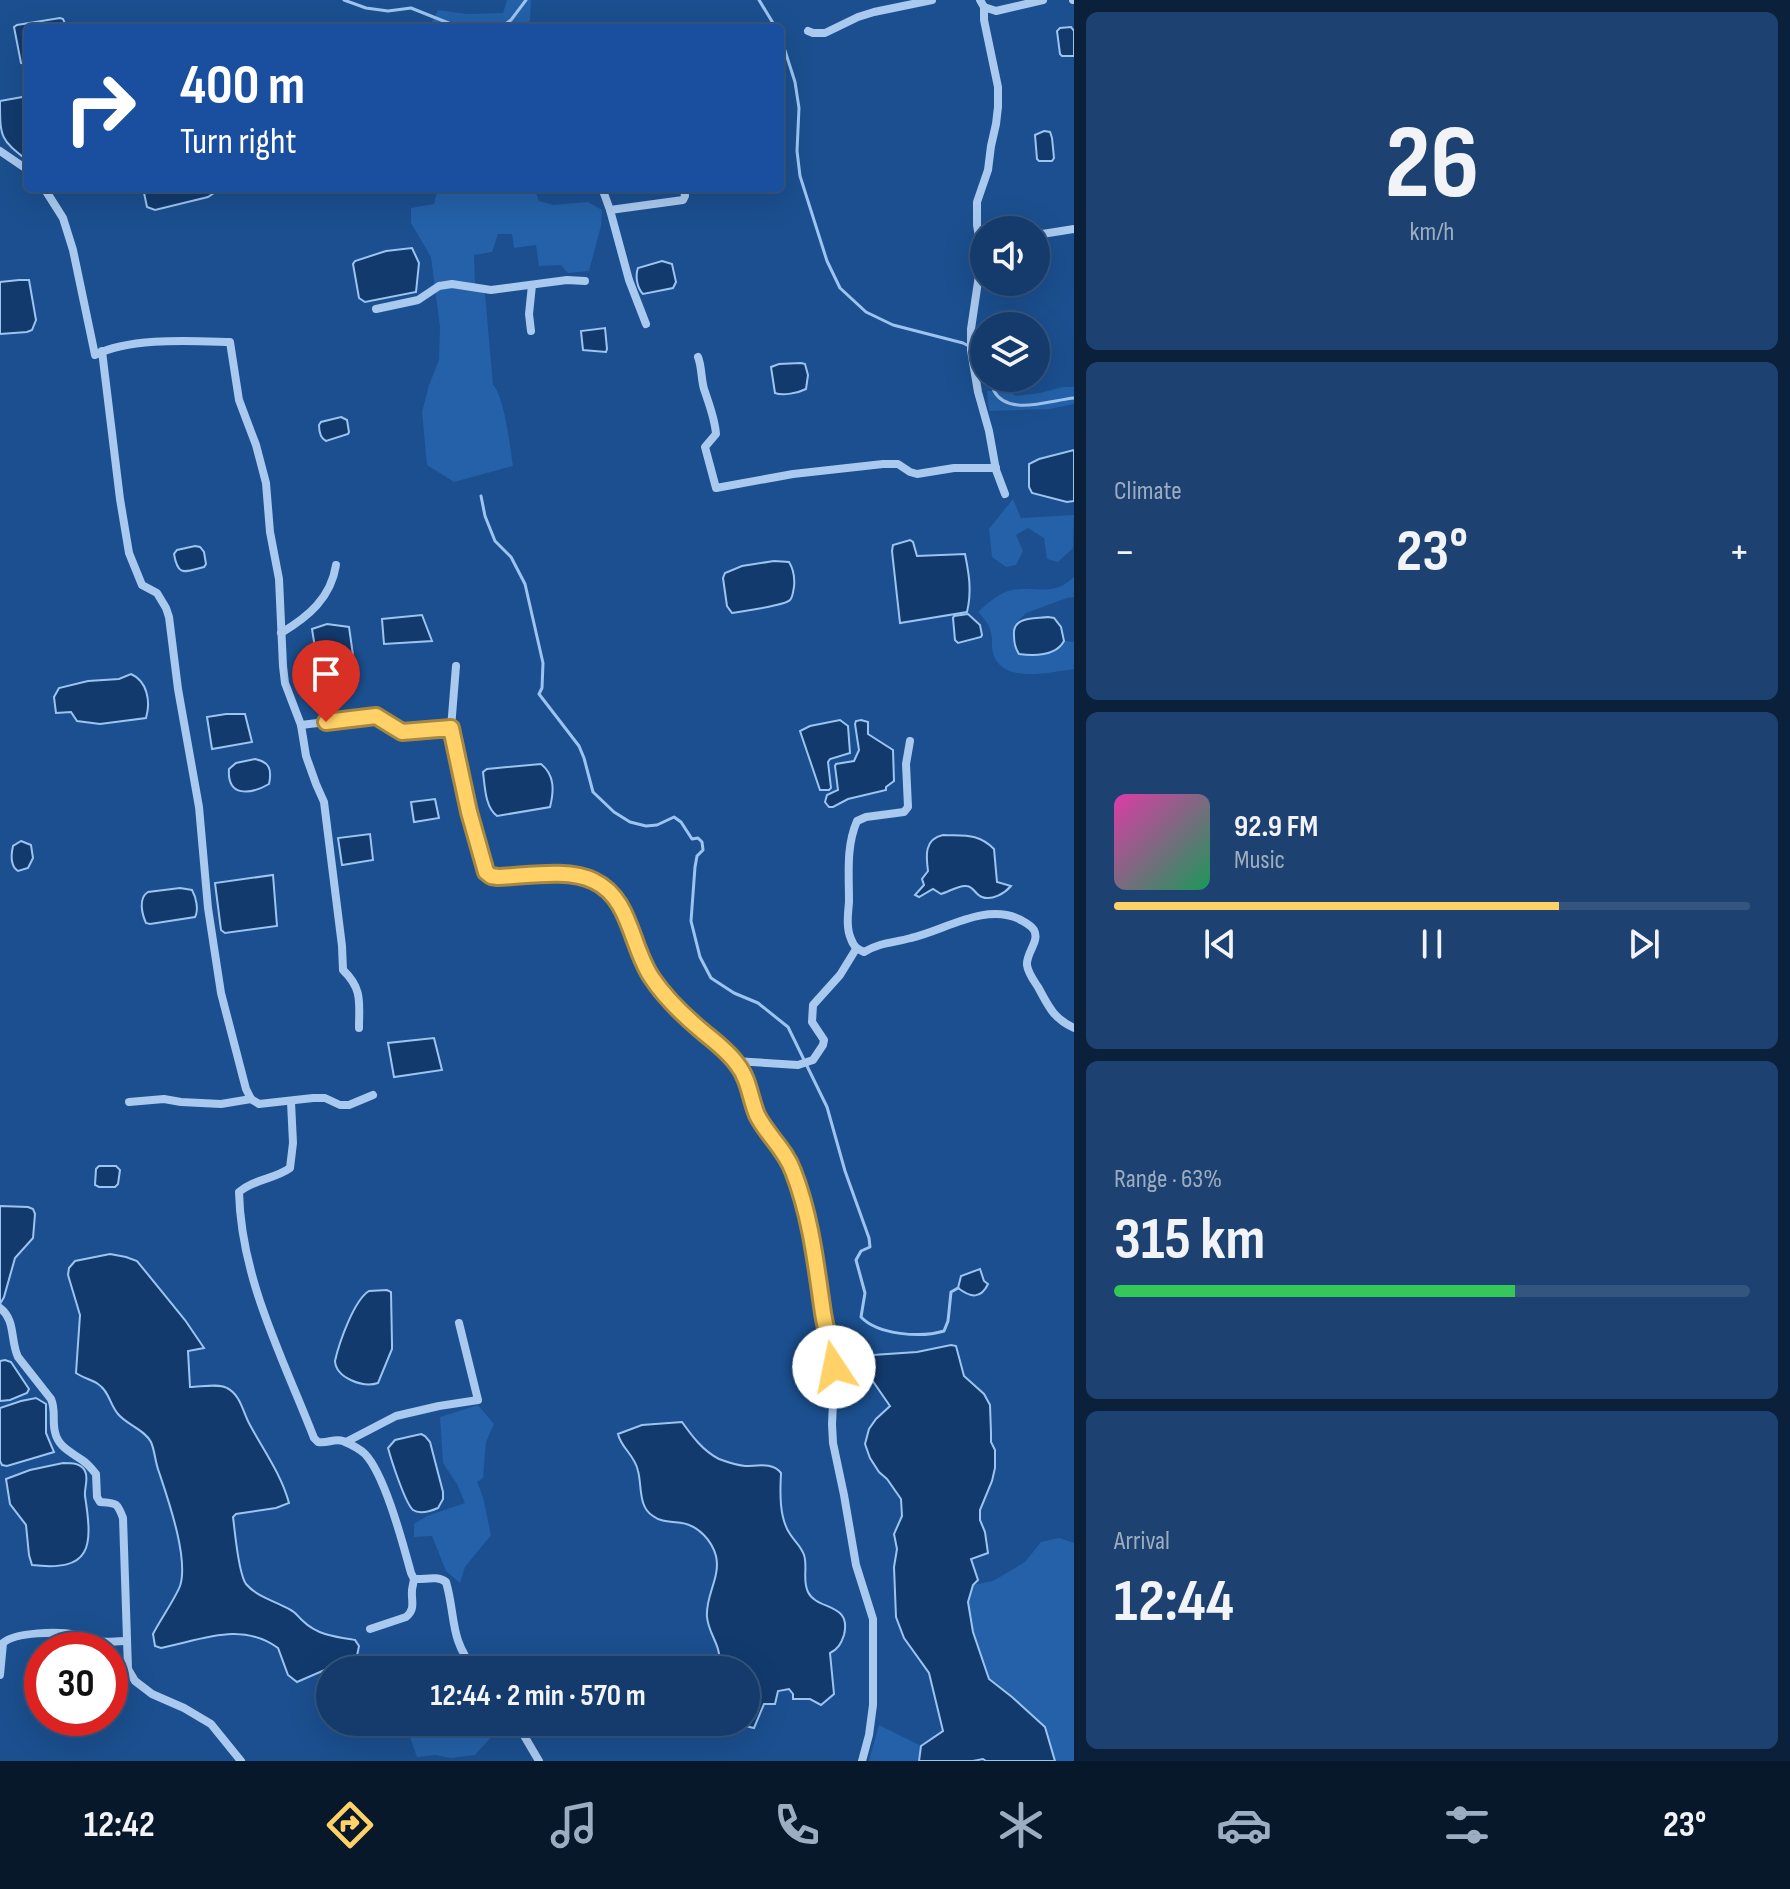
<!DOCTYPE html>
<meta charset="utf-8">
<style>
:root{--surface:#143b6b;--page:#1d4271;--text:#f1f3f6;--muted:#9dadc1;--line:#33557e;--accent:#ffd166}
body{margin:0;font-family:"Sofia Sans Condensed",sans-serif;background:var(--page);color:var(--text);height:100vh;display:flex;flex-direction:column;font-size:30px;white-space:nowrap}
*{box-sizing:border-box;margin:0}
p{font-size:26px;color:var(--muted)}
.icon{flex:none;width:44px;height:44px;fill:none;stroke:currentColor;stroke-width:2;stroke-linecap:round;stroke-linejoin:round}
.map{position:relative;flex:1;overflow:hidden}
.sheet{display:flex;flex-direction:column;gap:12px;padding:12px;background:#0b203b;width:716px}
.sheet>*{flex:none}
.top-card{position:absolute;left:24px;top:24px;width:760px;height:168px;border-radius:8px;box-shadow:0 8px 32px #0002,0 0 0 2px var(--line);background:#1a4fa0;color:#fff;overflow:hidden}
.fabs{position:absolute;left:970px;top:216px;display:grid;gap:16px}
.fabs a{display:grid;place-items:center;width:80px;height:80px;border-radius:50%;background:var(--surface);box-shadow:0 8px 32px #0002,0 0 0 2px var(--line);font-size:40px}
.speed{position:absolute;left:24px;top:1632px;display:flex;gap:16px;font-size:40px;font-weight:700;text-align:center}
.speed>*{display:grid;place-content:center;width:104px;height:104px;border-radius:50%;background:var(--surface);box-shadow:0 8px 32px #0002,0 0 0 2px var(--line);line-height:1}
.speed .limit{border:12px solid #d22;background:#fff;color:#111}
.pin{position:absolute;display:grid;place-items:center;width:68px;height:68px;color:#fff;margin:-82px -34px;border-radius:50% 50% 50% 0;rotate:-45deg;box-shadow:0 0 8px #0007}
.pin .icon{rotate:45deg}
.me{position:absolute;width:88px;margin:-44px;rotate:349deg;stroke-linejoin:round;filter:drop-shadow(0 0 6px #0008)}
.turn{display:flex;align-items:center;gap:28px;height:168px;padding:0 24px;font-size:36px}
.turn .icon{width:104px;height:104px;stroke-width:2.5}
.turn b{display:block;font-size:56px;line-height:68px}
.big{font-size:60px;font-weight:700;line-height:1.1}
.sheet .tile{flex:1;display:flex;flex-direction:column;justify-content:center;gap:12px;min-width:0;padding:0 28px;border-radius:12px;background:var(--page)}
.sheet .dial{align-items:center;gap:0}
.dial b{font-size:104px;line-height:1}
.song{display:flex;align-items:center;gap:24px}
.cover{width:96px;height:96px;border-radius:12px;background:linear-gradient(135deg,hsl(320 70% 55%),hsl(150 70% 35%))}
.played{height:8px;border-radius:4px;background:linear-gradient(90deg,var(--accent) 70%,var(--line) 70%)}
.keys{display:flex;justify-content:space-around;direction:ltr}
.heat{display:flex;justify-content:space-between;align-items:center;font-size:44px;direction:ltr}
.charge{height:12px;border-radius:6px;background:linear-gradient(90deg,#34c759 63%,var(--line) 0)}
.trip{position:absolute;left:316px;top:1656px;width:444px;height:80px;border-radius:40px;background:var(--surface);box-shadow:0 8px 32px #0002,0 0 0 2px var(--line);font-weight:700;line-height:80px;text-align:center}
.menu{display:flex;height:128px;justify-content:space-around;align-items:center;background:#08182b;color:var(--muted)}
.menu .icon{width:56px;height:56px}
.menu .current{color:var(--accent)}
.menu b{font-size:36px;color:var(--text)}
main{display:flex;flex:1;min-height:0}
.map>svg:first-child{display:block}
</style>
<main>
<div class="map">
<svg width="1074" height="1761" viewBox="0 0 1074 1761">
<rect width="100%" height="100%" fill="#1b4f8f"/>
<g fill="#2461a8">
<path d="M 507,0 L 531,0 L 530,20 L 525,28 L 429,28 L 438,10 L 467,14 L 503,13 Z"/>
<path d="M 438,188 L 534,188 L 539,201 L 553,205 L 588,202 L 602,210 L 601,226 L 589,271 L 568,273 L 561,265 L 539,266 L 536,245 L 514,248 L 512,234 L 498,234 L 492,252 L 474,255 L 475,283 L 485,294 L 493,385 C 505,397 510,448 513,466 L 454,482 L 427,465 L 422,412 L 429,385 L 439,360 L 440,327 L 431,257 L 411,223 L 411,208 L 434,204 Z"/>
<path d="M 1063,387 L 1074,387 L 1074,404 L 1049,409 L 989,411 L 987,391 L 1009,391 L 1016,396 L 1040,393 Z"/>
<path d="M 1013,499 L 1021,518 L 1074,515 L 1073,548 L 1058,562 L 1047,559 L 1044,538 L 1028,528 L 1016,535 L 1023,551 L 1016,565 L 1006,567 L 992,557 L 989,529 Z"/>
<path d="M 1074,577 L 1074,597 L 1067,598 L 1026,613 L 1014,625 L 1019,654 L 1054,652 L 1064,641 L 1074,642 L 1074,669 C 1050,672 1002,685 993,653 C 991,646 993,640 991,633 C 990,625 984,618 978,612 C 987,604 1000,592 1012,590 C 1037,586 1053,597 1074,577 Z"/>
<path d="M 478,1405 L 494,1424 L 486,1442 L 483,1478 L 477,1482 L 483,1497 L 491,1535 L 465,1567 L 460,1583 L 446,1571 L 432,1536 L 414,1537 L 414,1524 L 427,1516 L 465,1503 L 457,1484 L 443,1463 L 440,1417 Z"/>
<path d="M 1059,1538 L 1074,1543 L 1074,1761 L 1055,1761 L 1045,1727 L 1012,1697 L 989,1679 L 973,1632 L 968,1602 L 973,1585 L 993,1581 L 1025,1562 L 1041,1542 Z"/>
<path d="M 405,1722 L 488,1722 L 493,1735 L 475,1755 L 451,1758 L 435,1755 L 417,1757 Z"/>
<path d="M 879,1725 L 921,1746 L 919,1761 L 869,1761 Z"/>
</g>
<g fill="#123a6d" stroke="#9cc4f0" stroke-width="2">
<path d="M 60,18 L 63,19 L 67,28 L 28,28 L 28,65 L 21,63 L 14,27 L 17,25 Z"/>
<path d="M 1071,27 L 1074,31 L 1074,56 L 1062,56 L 1060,54 L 1057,31 L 1060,28 Z"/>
<path d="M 28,96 L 28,161 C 0,139 0,138 0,101 Z"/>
<path d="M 1044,131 L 1050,132 L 1052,138 L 1054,158 L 1052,161 L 1039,161 L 1037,159 L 1035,135 Z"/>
<path d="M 143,188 L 215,188 L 214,193 L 208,197 L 155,210 L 147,207 Z"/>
<path d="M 412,248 L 419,263 L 416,292 L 365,302 L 359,298 L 353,264 L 355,261 L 386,251 Z"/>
<path d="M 662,261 L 672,264 L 676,282 L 673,288 L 643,294 C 637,288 635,276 638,268 Z"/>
<path d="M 19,280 L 29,280 L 36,320 L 32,330 L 27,332 L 0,334 L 0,282 Z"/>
<path d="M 605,328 L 607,349 L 606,352 L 583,350 L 581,331 Z"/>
<path d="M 801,363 L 805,364 L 808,375 L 806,389 C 798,393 783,396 775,393 L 771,367 L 779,364 Z"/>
<path d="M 341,417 L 347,420 L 349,432 L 348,434 L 326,441 C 320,438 319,431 319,425 L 321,422 Z"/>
<path d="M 1074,450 L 1074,501 L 1067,502 L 1032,493 L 1029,487 L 1029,464 L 1039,459 Z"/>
<path d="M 910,540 L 913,542 L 917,556 L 965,554 C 969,574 972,591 967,612 L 900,623 L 892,551 L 893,545 Z"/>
<path d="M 195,546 L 200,547 L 204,552 L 206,564 L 204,567 C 184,572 178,577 174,554 L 177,550 Z"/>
<path d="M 774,561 L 789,562 C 794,570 795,577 794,587 C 793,591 793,597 790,600 C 784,606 743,611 732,613 L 727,606 L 723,578 L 725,573 L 742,566 Z"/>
<path d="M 968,614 L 980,625 L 982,635 L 981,637 L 958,643 L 955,640 L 953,618 L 954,616 Z"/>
<path d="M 422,615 L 432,641 L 384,644 L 382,619 Z"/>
<path d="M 1048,617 L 1054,618 L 1061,627 L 1064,641 C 1056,656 1035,656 1019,654 C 1015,648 1014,644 1014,636 C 1012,616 1033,619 1048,617 Z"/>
<path d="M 327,624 L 349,627 L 353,655 L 317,660 L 312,629 Z"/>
<path d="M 131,674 C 147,681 151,701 146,718 L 100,724 L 77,721 L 71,712 L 56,713 L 54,697 L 59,688 L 88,681 L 119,679 Z"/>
<path d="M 226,714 L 245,714 L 252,742 L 212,749 L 207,717 Z"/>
<path d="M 840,720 L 848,726 L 850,753 L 830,759 L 828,762 L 831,788 L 829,790 L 820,790 L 800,731 L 810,726 Z"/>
<path d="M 861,720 L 868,722 L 868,734 L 893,750 L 894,781 L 886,787 L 886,790 L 848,799 L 833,807 L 829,807 L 825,802 L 827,795 L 838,790 L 835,766 L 836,764 L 854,761 L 859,750 L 855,724 L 856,721 Z"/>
<path d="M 255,759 C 270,762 272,770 269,784 C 250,795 227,797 229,769 L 236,763 Z"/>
<path d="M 541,764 C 555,775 554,791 550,807 L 497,816 C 485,807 485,787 483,772 L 487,769 Z"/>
<path d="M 435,799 L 439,818 L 414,822 L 411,802 Z"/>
<path d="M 370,834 L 373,860 L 342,865 L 338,838 Z"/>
<path d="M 943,835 C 965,836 978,833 994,849 L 997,882 L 1011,886 C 1005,893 992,901 982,897 C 975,895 974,886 966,886 C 959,885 948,892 941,894 L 933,889 L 919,897 L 915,895 L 924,885 L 922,879 L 928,871 C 926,856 924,839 943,835 Z"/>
<path d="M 21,841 L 31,845 L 33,858 L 28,868 L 18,871 C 10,866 11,855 13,846 Z"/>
<path d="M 273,875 L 277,926 L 225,933 L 221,930 L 215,883 Z"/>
<path d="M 180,888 L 192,890 C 196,897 199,910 195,917 L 150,924 L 146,923 C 142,914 138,898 148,892 Z"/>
<path d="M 434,1038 L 442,1070 L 394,1077 L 388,1043 Z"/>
<path d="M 99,1166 L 116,1166 L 120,1170 L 118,1184 L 115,1187 L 99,1187 L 95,1185 L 96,1169 Z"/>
<path d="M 0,1206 L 28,1207 L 33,1209 L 35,1214 L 33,1238 L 15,1258 L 4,1297 L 0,1304 Z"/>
<path d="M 110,1254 L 126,1257 L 137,1261 L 185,1320 L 204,1348 L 188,1351 L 190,1387 C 201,1387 218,1383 227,1388 C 241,1395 243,1413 250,1425 C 264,1451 281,1474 289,1503 L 276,1508 L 236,1514 L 233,1517 C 235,1531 238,1573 246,1584 C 257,1597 275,1601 289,1609 C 296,1612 298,1617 303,1621 C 317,1635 336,1637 355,1640 L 359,1646 L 357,1656 L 297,1682 L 288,1675 L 278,1648 C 241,1621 201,1640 161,1648 L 155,1646 L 153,1634 C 160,1620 175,1599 180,1586 C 189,1559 168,1499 159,1472 C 155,1462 155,1451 151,1442 C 144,1429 127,1425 118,1414 C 110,1405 109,1391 98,1384 C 93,1380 83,1378 76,1373 L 80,1315 L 68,1275 L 69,1268 L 75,1261 Z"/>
<path d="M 980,1269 L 984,1281 L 988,1284 C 981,1299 971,1298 958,1288 L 961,1276 Z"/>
<path d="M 369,1291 L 387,1290 L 391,1292 L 392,1343 L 392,1349 L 378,1383 C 363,1388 336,1378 335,1361 C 339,1343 354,1300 369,1291 Z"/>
<path d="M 951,1345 L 956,1346 L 964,1376 L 984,1394 L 990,1405 L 991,1433 L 991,1442 L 995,1450 L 995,1468 L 992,1481 L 980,1510 L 980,1520 L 985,1532 L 988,1553 L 971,1559 L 978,1580 L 973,1585 L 968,1602 L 973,1632 L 989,1679 L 1012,1697 L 1045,1727 L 1055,1761 L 986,1761 L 983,1759 L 973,1761 L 919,1761 L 921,1746 L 943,1731 L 929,1673 L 904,1638 L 896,1617 L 894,1567 L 897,1549 L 894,1534 L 902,1516 L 901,1499 L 887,1479 L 879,1472 L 870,1458 L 865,1444 L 869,1429 L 876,1419 L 890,1406 L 870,1377 L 873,1355 L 917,1352 Z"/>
<path d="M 5,1360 L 11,1362 L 29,1389 L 27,1393 L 10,1400 L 0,1401 L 0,1361 Z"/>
<path d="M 36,1398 L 46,1404 L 46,1433 L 54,1452 L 7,1466 L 2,1465 L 0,1461 L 0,1408 L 21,1401 Z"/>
<path d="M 682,1422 C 692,1436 703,1451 719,1459 C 727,1462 736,1465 745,1466 C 758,1466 772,1462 781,1473 C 780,1492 779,1518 790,1534 C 795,1542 801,1546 804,1555 C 808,1567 802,1580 808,1592 C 817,1611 852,1602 844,1635 C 841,1644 838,1649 830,1653 L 834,1694 L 821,1705 L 810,1699 L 793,1699 L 793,1694 L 789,1689 L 778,1691 L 775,1704 L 764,1704 L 754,1728 L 728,1722 L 746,1722 L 746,1670 L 719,1670 C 723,1645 709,1637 707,1617 C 705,1596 721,1577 716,1556 C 712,1541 699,1526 682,1523 C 672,1521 662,1523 653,1516 C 638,1507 642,1485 638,1471 C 635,1455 621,1448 618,1434 L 642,1425 Z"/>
<path d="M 421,1434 L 425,1436 L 430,1442 L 443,1492 L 443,1499 L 438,1508 C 431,1511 420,1515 413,1510 C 405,1503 391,1459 388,1448 L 395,1440 Z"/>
<path d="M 63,1463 C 72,1463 81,1463 85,1471 C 89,1479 84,1488 85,1496 C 93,1547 92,1572 32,1565 L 29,1555 L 26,1525 L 10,1504 L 6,1479 L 30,1470 Z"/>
</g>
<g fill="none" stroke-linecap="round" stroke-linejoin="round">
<g stroke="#9cc4f0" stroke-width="3">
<path d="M 344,0 L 366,8 L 388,11 L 411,8 L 461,28"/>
<path d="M 759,0 L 776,28"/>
<path d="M 500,28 L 511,20 L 526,0"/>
<path d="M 780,35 L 795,82 L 799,108 L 797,151 L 800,176 L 827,261 L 840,288 L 866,312 L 893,325 L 963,343 L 982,353 L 984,357"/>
<path d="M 991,378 C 992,382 992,387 994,391 C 1008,417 1051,400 1074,398"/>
<path d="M 481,496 L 485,516 L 495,541 L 511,557 L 525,584 L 543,663 L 542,688 L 539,694 L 579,746 L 584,758 L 593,792 L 614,812 L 630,822 L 646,826 L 657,825 L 674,817 L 681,822 L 692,839 L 698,838 L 702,842 L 703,850 L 697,856 L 695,867 L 691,921 L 700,957 L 711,978 L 734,993 L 758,1003 L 788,1027 L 827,1107 L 845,1171 L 869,1238 L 870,1247 L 861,1251 L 856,1260 L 865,1293 L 861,1317 C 878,1335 921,1338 944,1331 L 948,1321 L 951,1292 L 958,1288"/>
</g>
<g stroke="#a9c9ee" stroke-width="8">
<path d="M 980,0 L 984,7 L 996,11 L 1043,0"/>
<path d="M 1073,0 L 1074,0"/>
<path d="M 984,7 L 984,20 L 998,87 L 998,107 L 996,124 L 991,146 L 988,170 L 977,202 L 977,225 L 980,242 L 979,275 L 971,329 L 971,350 L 978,392 L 989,431 L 996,470 L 1005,494"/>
<path d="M 808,31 L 813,33 L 825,33 L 858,17 L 874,12 L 932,0"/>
<path d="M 0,151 L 28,170"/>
<path d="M 44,188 L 63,218 L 73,250 L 95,355 C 130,337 192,341 230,342 L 239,400 L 256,445 L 266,483 L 270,532 L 279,579 L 283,666 L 285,683 L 301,725 L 306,756 L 316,784 L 324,802 L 342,946 L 343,970 C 363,989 359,1003 359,1028"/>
<path d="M 602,188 L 610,210"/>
<path d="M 1036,235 L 1074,229"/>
<path d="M 376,309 L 418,300 L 439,286 L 452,284 L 491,290 L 567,280 L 585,281"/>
<path d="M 646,324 L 629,280 L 610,210 L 683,200 L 685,196 L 684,188"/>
<path d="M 531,331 L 529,314 L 532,285"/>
<path d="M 102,351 L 120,499 L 129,553 L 142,585 L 157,593 L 166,608 L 169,617 L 178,689 L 199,807 L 208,908 L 221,993 L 246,1089 L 251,1099 L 259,1104 L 313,1098 L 325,1098 L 340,1105 L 349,1105 L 373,1095"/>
<path d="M 698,357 C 702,367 701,379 704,389 C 709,404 715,419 716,434 L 705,447 L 716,488 L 793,474 L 883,464 L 898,464 L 910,472 L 917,474 L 954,468 L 996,468"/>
<path d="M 281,633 C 308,617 331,598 336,565"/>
<path d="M 456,666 L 451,728 L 469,812 L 486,872 L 491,876 L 498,877 L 572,874 L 595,881 L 607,889 L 624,913 L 637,948 L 650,976 L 673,1006 L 718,1044 L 738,1065 L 750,1091 L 758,1115 L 787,1157 L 793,1172 L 806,1211 L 815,1252 L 824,1319 L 831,1352 L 834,1382 L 832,1424 L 833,1443 L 844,1495 L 856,1565 L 873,1619 L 873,1705 L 869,1735 L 862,1761"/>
<path d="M 301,725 L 376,716 L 402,732 L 451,728"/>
<path d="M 910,741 L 906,764 L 908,807 L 904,812 L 866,817 L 857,821 C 846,846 849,874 849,902 C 848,914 846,928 851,939 C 854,947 857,949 864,952 C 881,942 893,943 911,938 C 945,930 985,903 1019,919 C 1024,922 1030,924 1034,930 C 1040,942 1026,952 1027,965 C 1028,973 1034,981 1038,987 C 1049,1007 1053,1018 1074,1028"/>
<path d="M 735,1061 L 798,1065 L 813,1060 L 823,1045 L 824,1040 L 812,1022 L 813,1005 L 840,975 L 856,949"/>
<path d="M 129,1102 L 164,1099 L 181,1102 L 221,1104 L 251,1099"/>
<path d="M 291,1102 L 293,1143 L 290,1168 C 275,1179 254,1179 239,1192 C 241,1279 283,1358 314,1438 L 318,1442 C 327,1444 334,1438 343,1441 C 350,1444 359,1448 365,1454 C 385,1475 403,1544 411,1573 L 414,1579 C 425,1580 437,1575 446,1582 C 456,1616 449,1639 475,1670"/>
<path d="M 0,1308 C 16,1320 10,1340 18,1357 L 51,1399 C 56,1410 52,1420 55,1432 C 58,1447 71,1452 82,1460 C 87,1463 92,1469 96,1474 L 97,1497 L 100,1502 C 116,1503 117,1502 123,1518 L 128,1669 L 135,1681 L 152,1694 L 184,1708 L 211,1724 L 241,1761"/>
<path d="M 346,1442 L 396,1416 L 439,1406 L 478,1400 L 459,1323"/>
<path d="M 370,1629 L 406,1617 C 416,1609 411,1601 412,1590 C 412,1589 414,1580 414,1579"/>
<path d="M 620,1670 L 667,1665"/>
<path d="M 0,1675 L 3,1643 C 15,1632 59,1631 76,1635 C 82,1636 88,1639 94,1641 C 104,1643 116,1641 126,1641"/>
<path d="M 516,1722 L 539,1761"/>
</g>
</g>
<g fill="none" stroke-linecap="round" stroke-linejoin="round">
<g stroke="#a68842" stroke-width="20">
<path id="route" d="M 326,722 L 376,716 L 402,732 L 451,728 L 469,812 L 486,872 L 491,876 L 498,877 C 526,876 569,868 594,881 C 631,898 631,948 652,978 C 666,999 683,1015 702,1031 C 714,1041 728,1051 737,1064 C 749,1079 750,1098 757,1115 C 767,1135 785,1149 793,1171 C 811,1217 816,1265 823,1313 C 826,1331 831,1349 834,1367"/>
</g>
<use href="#route" stroke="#ffd166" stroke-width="14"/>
</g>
</svg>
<div class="fabs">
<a><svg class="icon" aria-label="sound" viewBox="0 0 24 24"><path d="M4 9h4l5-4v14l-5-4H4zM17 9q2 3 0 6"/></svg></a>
<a><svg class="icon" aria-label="layers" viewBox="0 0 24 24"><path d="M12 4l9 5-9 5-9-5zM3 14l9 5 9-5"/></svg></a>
</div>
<div class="speed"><div class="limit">30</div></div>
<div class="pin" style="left:326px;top:722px;background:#d93025"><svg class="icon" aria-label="arrive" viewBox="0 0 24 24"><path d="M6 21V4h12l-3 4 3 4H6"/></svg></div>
<svg class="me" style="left:834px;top:1367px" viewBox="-20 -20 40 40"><circle r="19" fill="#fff"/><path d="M0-13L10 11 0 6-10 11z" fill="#ffd166"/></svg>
<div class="trip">12:44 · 2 min · 570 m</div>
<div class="top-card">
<div class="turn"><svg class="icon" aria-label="right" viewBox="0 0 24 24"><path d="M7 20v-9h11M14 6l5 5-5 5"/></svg><div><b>400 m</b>Turn right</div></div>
</div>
</div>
<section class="sheet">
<div class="tile dial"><b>26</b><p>km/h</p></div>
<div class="tile"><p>Climate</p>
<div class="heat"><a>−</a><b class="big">23°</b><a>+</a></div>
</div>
<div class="tile">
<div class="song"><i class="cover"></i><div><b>92.9 FM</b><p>Music</p></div></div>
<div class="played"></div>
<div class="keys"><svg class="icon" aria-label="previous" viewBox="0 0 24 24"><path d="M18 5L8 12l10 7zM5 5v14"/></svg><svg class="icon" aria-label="pause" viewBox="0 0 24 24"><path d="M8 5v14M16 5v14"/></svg><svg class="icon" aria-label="next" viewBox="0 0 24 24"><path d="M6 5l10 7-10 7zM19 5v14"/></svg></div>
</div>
<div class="tile"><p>Range · 63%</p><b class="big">315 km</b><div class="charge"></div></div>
<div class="tile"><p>Arrival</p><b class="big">12:44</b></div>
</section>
</main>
<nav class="menu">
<b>12:42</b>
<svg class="icon current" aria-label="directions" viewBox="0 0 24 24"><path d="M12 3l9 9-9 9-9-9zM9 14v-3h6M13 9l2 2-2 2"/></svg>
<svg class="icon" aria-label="music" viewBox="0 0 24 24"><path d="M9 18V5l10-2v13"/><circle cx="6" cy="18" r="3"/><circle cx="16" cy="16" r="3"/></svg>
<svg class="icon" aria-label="phone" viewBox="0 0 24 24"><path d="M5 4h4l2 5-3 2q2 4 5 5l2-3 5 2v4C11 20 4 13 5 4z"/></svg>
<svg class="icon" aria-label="climate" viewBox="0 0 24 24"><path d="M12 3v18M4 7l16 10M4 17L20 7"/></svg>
<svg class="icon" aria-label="car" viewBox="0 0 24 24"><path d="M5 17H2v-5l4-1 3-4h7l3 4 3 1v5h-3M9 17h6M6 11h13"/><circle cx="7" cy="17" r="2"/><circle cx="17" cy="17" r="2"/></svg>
<svg class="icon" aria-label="filters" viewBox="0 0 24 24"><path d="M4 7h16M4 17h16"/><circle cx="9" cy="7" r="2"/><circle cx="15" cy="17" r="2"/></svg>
<b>23°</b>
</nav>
